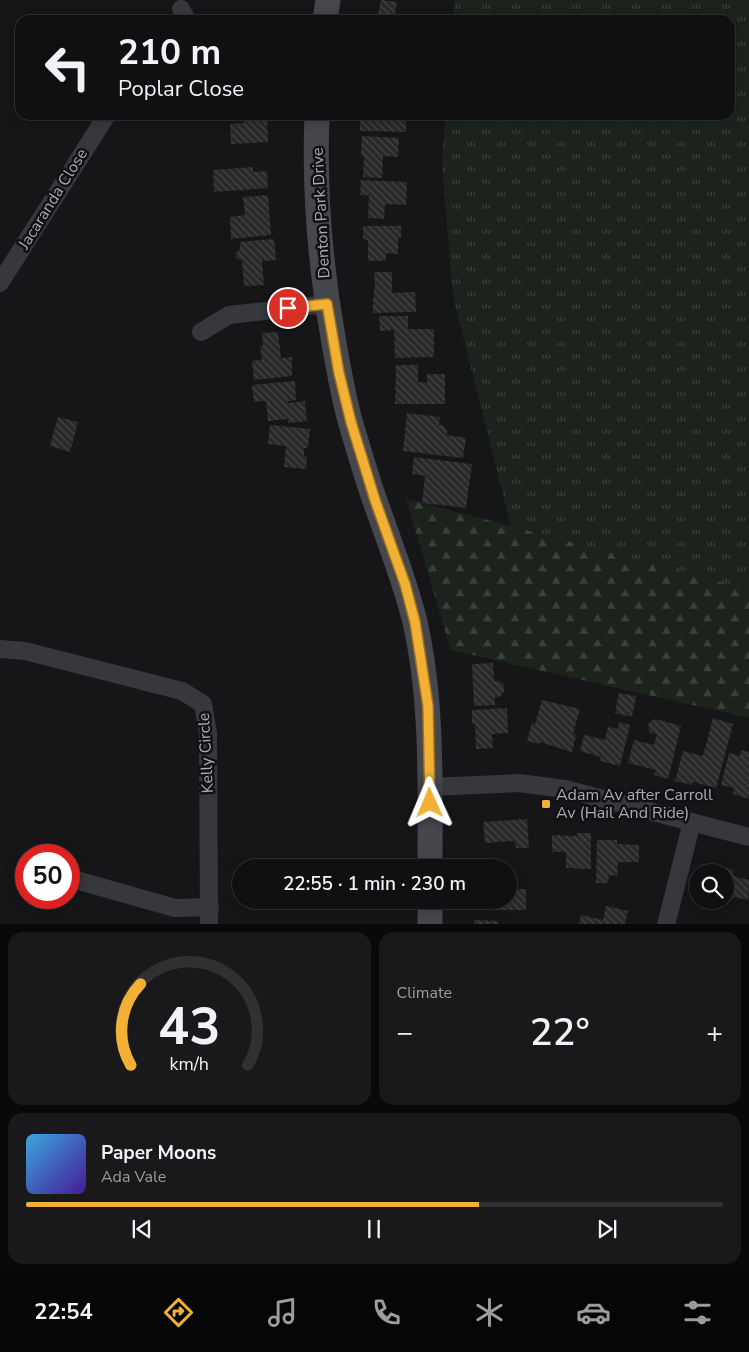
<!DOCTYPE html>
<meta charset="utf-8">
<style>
:root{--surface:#101012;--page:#19191b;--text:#f1f3f6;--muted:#9c9d9f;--line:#303032;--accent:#f2b134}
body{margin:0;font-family:"Nunito Sans",sans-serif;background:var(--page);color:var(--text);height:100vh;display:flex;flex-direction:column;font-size:19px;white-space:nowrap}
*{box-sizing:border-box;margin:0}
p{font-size:16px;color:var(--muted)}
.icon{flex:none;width:28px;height:28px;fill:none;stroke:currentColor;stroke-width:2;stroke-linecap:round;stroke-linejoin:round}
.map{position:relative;height:924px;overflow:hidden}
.details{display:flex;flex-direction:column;gap:8px;padding:8px;background:#09090a;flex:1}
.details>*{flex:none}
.top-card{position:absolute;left:15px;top:15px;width:720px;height:105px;border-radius:15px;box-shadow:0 2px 12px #0003,0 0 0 1px var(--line);background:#101012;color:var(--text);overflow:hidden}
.buttons{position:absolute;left:689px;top:864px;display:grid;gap:10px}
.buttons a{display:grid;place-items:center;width:45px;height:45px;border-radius:50%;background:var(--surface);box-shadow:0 2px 12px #0003,0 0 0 1px var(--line);font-size:25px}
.speed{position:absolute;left:15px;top:844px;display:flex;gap:10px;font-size:25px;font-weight:700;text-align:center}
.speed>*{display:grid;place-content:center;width:65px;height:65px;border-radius:50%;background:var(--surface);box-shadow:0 2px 12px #0003,0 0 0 1px var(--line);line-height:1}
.speed .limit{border:8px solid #d22;background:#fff;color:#111}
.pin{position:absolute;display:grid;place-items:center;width:42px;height:42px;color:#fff;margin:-21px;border:2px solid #fff;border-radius:50%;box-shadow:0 1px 5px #0007}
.me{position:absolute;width:55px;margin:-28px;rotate:359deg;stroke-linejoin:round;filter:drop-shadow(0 0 4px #0008)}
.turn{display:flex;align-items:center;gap:18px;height:105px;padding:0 20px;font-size:22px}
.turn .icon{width:65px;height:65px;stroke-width:2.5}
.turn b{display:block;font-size:35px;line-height:42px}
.big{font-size:38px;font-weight:600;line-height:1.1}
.details .card{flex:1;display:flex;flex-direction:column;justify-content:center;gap:8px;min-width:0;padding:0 18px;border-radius:15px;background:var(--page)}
.details .dial{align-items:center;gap:0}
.dial svg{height:130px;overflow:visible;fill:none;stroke:var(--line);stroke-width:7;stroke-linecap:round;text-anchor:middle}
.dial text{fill:var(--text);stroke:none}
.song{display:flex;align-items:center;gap:15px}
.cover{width:60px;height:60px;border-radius:8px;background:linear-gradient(135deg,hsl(200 70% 55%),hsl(260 70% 35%))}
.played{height:5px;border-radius:2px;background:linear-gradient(90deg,var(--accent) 65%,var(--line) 65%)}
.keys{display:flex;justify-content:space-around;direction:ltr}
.heat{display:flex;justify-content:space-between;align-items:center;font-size:28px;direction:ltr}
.details .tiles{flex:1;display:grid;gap:8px;grid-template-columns:1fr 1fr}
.card:last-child{grid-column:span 2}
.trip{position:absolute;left:232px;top:859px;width:285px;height:50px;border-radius:25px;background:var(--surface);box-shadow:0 2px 12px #0003,0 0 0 1px var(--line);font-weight:600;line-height:50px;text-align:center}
.tab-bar{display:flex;height:80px;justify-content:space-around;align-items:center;background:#060607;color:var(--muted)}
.tab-bar .icon{width:35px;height:35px}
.tab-bar .on{color:var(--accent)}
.tab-bar b{font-size:22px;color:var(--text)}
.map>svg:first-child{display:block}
</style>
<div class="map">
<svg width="749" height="925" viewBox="0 0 749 925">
<defs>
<pattern id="forest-firs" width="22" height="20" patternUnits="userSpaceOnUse" patternTransform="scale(1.25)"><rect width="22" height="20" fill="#1c231d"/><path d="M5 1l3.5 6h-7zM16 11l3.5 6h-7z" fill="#3a403c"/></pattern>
<pattern id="park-tufts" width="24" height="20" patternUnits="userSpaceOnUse" patternTransform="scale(1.25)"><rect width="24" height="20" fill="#1c231d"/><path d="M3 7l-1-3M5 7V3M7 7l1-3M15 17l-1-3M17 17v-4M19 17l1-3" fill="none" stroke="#3a403c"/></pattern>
<pattern id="building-back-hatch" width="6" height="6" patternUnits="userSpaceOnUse" patternTransform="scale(1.25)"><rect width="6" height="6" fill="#29292c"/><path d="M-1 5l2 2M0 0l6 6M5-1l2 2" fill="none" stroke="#454548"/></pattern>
</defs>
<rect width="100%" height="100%" fill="#161618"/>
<path fill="url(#forest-firs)" d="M 455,0 L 749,0 L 749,718 L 451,650 L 406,499 L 511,526 L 453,296 L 442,160 L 446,115 L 730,115 L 730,20 L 453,20 Z"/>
<path fill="url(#park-tufts)" d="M 455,0 L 749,0 L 749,590 L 511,526 L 453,296 L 442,160 L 446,115 L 730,115 L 730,20 L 453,20 Z"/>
<g fill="url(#building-back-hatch)">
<path d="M 381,0 L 397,2 L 394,20 L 377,20 Z"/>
<path d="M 244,115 L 267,115 L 268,142 L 231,144 L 230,124 L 244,123 Z"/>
<path d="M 363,115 L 406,115 L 406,132 L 360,131 L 360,118 L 363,118 Z"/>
<path d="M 362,136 L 399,138 L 398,157 L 383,156 L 382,178 L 363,177 L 364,156 L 361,156 Z"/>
<path d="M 253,167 L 253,172 L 267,171 L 268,188 L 214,192 L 213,170 Z"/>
<path d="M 361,180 L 407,182 L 406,205 L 385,204 L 384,219 L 368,218 L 369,195 L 360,195 Z"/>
<path d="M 268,195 L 271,235 L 231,239 L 230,217 L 245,215 L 243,197 Z"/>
<path d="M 363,226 L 401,226 L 401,238 L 398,238 L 398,254 L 386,253 L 386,261 L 368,261 L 368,240 L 363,239 Z"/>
<path d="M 274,239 L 276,260 L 262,261 L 264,285 L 244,286 L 242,261 L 236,258 L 236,253 L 240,249 L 240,242 Z"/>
<path d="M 374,272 L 392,272 L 392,293 L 415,292 L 416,312 L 373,313 L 373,298 L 374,298 L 374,288 L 375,288 Z"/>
<path d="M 379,316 L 408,316 L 408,329 L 434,329 L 434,357 L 395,358 L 394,330 L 380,331 Z"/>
<path d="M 278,332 L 281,358 L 292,357 L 292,376 L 254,380 L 252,361 L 262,360 L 260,346 L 263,346 L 262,333 Z"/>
<path d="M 396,365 L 418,365 L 418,382 L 427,383 L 427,374 L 445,374 L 445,404 L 395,404 Z"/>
<path d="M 295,381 L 296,400 L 288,401 L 288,403 L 305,401 L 307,421 L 288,423 L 288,419 L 268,421 L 266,401 L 254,402 L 252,385 Z"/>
<path d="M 407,413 L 440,417 L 439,425 L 442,425 L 447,431 L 447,435 L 466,438 L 463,458 L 403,451 Z"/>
<path d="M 58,417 L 78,422 L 70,452 L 50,446 Z"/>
<path d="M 270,425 L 310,429 L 308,448 L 304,448 L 304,456 L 307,457 L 306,469 L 284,467 L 286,446 L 268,444 Z"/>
<path d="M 414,457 L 472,464 L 466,508 L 422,503 L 425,476 L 412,474 Z"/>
<path d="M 493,663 L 494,681 L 499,681 L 504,685 L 504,692 L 500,697 L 495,697 L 495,705 L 474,706 L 472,664 Z"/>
<path d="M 619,693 L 636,696 L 632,717 L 615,713 Z"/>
<path d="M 542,700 L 580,709 L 573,734 L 576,735 L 572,752 L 540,742 L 539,744 L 527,741 L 532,723 L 535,724 Z"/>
<path d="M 507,708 L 508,733 L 492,734 L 493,748 L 476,749 L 475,723 L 472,724 L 472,710 Z"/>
<path d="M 713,718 L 733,724 L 716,788 L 693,782 L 692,785 L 675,781 L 683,751 L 703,756 Z"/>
<path d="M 655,719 L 681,726 L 668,779 L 654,775 L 656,770 L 628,763 L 634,740 L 654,745 L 657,734 L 650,733 L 648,728 L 649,722 Z"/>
<path d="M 619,722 L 630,725 L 620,766 L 600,761 L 601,757 L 580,751 L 584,735 L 605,740 L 608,727 L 618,729 Z"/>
<path d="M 741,750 L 749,752 L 749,799 L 733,794 L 734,788 L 721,785 L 729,753 L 740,756 Z"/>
<path d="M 527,819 L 529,848 L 516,848 L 515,841 L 485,843 L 483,822 Z"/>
<path d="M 577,833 L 591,833 L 591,869 L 566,868 L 566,852 L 552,852 L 552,835 L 577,836 Z"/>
<path d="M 597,840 L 617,840 L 617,844 L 639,845 L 639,862 L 618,862 L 617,876 L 609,875 L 608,883 L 596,883 Z"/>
<path d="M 715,865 L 734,870 L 733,876 L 749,880 L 748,900 L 734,897 L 729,901 L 725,900 L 725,872 L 714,872 Z"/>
<path d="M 509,876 L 516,876 L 516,889 L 526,889 L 526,910 L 473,910 L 473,900 L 509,900 Z"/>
<path d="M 606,906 L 628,911 L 625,925 L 579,925 L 581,915 L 603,920 Z"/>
<path d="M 474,920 L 498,921 L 498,925 L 474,925 Z"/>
</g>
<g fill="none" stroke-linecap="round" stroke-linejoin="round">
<g stroke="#37383d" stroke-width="18">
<path d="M 181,9 L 187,20"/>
<path d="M 0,283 L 107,115"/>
<path d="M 201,332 L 229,315 L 327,304"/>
<path d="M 0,649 L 25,651 L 182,691 L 203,704 L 208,733 L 209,925"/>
<path d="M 430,787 L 519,783 L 565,789 L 749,837"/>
<path d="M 69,878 L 175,908 L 210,907"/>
<path d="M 666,925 L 692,822"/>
</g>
<g stroke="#45474d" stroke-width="25">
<path d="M 325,20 L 328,0"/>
<path d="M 317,115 C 314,190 320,264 333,337 C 338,366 343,396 351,424 C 359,450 366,476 375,501 C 389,541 405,581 415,622 C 433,702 430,786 430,868"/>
<path d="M 430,900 L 430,925"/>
</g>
</g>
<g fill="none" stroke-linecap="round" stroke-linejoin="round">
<g stroke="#9d7322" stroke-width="12">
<path id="route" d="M 288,308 L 327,304 L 339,373 L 351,422 L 375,500 L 405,584 L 415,622 L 428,706 L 430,803"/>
</g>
<use href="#route" stroke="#f2b134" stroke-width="9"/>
</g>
<rect fill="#f2b134" stroke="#111113" stroke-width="2" x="541" y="799" width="10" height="10" rx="2.5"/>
<g text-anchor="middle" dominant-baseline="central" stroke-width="5" stroke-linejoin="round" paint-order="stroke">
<g font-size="16" fill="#a8adb8" stroke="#111113">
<text transform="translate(53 199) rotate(-58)">Jacaranda Close</text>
<text transform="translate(321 213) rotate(-93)">Denton Park Drive</text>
<text transform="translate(206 753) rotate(-93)">Kelly Circle</text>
</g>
<g font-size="16" fill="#a8adb8" stroke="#111113" text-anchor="start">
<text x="556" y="795">Adam Av after Carroll<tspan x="556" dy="18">Av (Hail And Ride)</tspan></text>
</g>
</g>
</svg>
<div class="buttons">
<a><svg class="icon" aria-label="search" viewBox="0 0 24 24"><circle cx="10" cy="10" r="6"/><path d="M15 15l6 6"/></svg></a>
</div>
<div class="speed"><div class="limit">50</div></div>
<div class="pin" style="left:288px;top:308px;background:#d93025"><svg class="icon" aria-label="arrive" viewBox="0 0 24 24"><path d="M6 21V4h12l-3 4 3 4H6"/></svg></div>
<svg class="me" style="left:430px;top:803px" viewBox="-20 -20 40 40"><path d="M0-17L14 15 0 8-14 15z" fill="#f2b134" stroke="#fff" stroke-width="4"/></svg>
<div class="trip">22:55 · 1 min · 230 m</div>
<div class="top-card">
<div class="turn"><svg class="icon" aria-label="left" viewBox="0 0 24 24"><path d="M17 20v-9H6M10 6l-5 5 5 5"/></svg><div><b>210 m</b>Poplar Close</div></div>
</div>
</div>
<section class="details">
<div class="tiles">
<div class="card dial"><svg viewBox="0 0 100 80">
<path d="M14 69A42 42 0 1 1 86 69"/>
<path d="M14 69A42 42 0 0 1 20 19" stroke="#f2b134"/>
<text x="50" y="56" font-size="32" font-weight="700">43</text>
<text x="50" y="72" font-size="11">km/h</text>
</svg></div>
<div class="card"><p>Climate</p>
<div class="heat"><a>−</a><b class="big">22°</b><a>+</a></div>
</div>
<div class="card">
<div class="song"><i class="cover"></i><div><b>Paper Moons</b><p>Ada Vale</p></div></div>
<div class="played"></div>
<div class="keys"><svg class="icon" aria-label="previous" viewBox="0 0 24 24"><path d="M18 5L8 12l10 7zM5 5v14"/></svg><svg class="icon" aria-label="pause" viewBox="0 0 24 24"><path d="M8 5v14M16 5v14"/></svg><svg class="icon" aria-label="next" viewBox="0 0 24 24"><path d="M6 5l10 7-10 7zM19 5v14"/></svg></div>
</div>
</div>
</section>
<nav class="tab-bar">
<b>22:54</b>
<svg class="icon on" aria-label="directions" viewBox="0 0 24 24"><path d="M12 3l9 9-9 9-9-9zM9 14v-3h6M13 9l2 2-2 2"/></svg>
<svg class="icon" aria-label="music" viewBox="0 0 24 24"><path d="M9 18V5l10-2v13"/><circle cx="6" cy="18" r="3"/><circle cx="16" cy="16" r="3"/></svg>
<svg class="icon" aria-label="phone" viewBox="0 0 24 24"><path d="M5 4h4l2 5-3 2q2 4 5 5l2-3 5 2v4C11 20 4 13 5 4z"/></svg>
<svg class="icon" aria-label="climate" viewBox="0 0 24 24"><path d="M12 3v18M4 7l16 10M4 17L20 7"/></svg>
<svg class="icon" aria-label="car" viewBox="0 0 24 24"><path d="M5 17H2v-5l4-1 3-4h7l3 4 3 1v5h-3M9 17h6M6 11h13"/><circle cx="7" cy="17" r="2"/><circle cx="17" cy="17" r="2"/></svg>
<svg class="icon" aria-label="filters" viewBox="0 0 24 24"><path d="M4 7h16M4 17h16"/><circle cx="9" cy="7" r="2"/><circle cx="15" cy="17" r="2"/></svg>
</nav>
